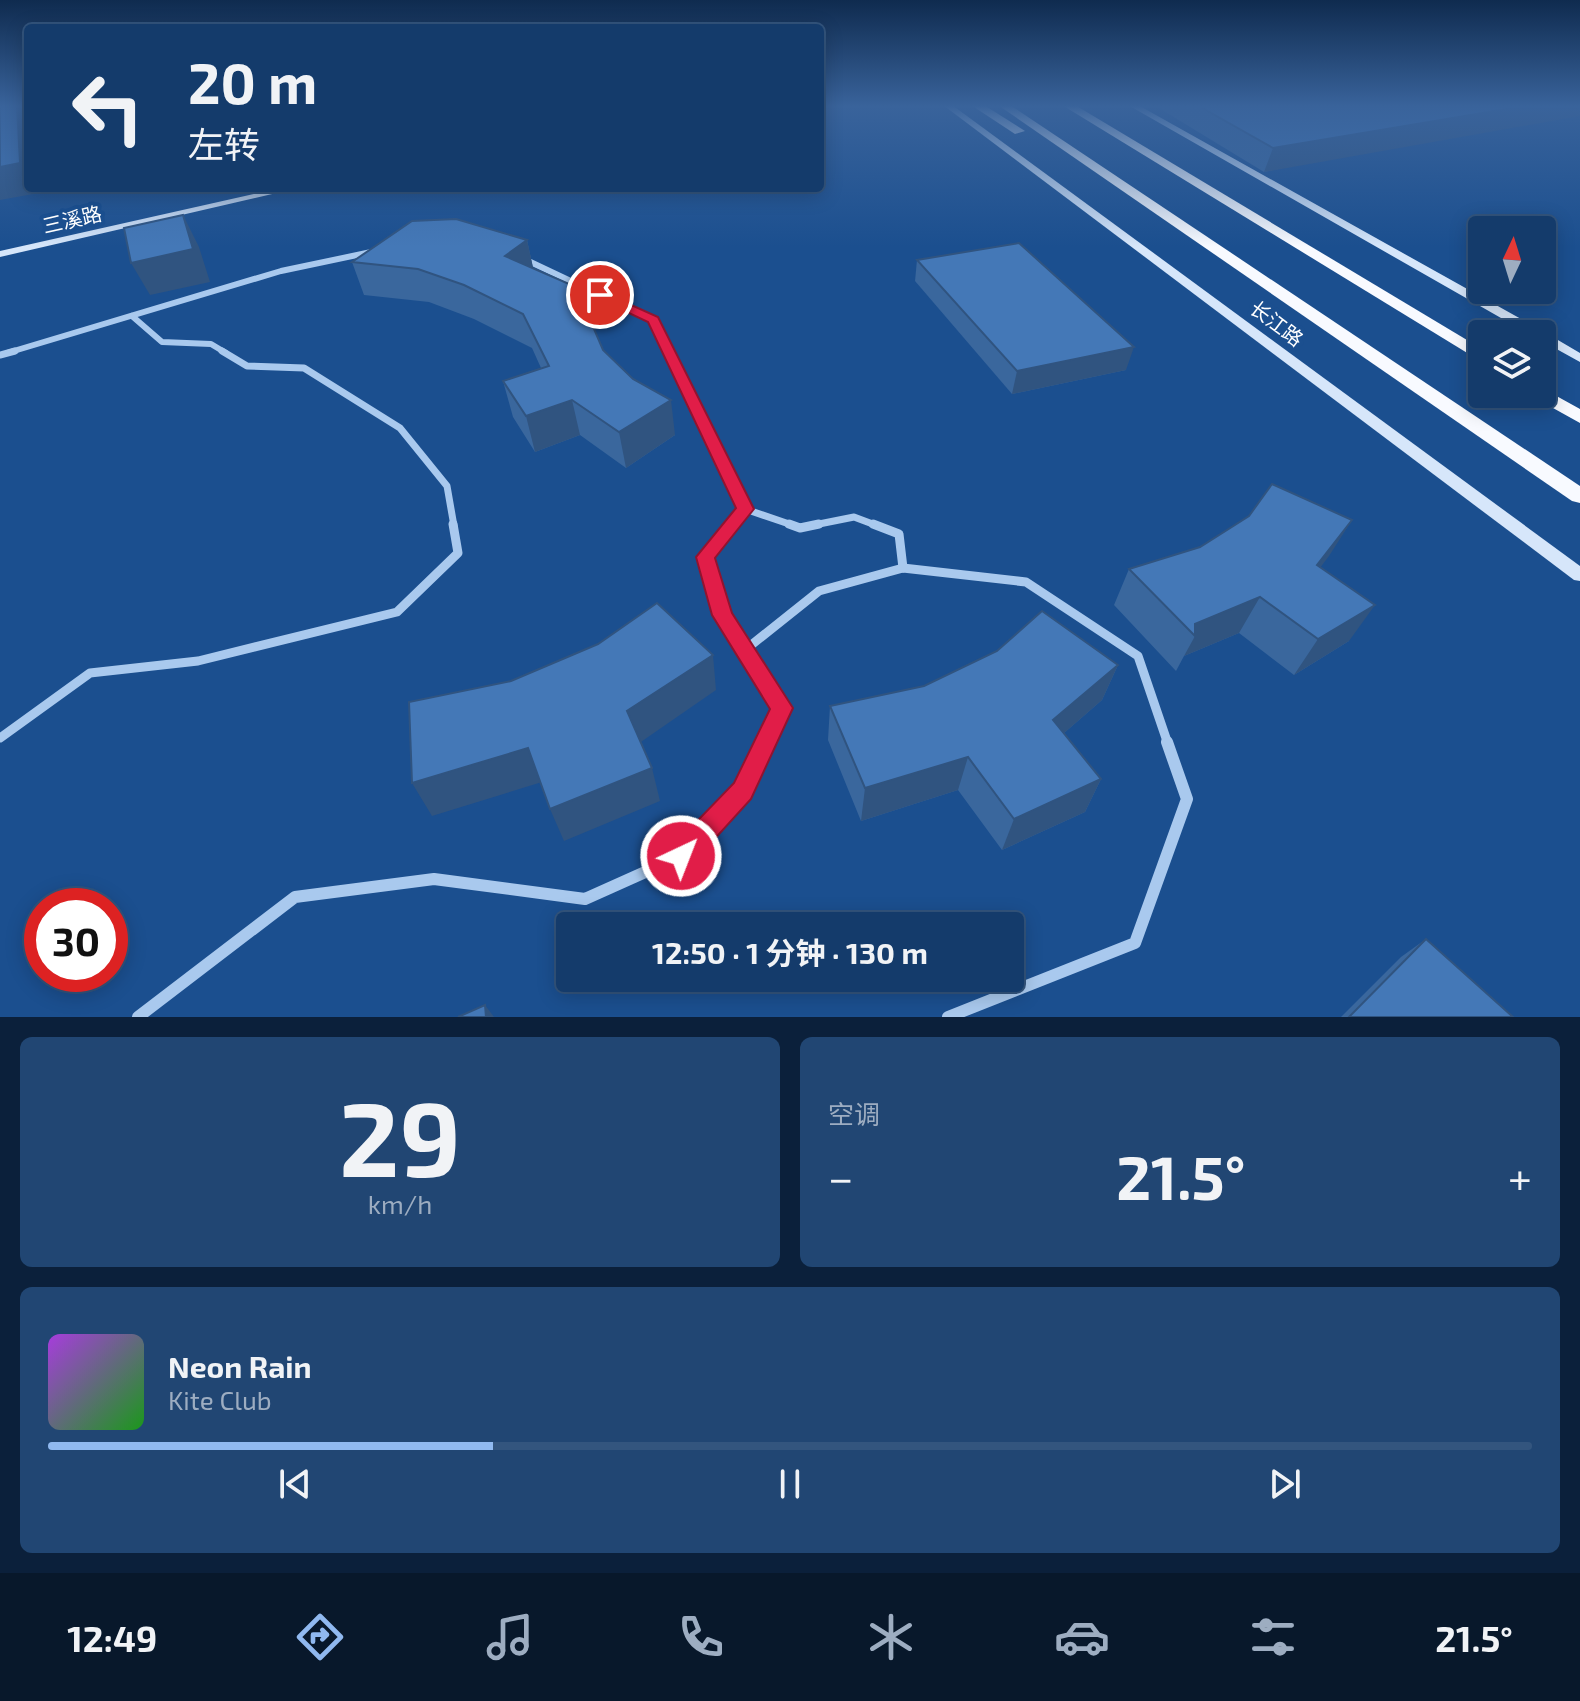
<!DOCTYPE html>
<html lang="zh">
<meta charset="utf-8">
<style>
:root{--surface:#143b6b;--page:#214673;--text:#f1f3f6;--muted:#9dadc1;--line:#33557e;--accent:#90b9f0}
body{margin:0;font-family:"Exo 2","Noto Sans SC",sans-serif;background:var(--page);color:var(--text);height:100vh;display:flex;flex-direction:column;font-size:30px;white-space:nowrap}
*{box-sizing:border-box;margin:0}
p{font-size:26px;color:var(--muted)}
.icon{flex:none;width:44px;height:44px;fill:none;stroke:currentColor;stroke-width:2;stroke-linecap:round;stroke-linejoin:round}
.map{position:relative;height:1017px;overflow:hidden}
.details{display:flex;flex-direction:column;gap:20px;padding:20px;background:#0b203b;flex:1}
.details>*{flex:none}
.hud{position:absolute;left:24px;top:24px;width:800px;height:168px;border-radius:8px;box-shadow:0 4px 20px #0003,0 0 0 2px var(--line);background:#143b6b;color:var(--text);overflow:hidden}
.needle{width:52px;rotate:4deg}
.fabs{position:absolute;left:1468px;top:216px;display:grid;gap:16px}
.fabs a{display:grid;place-items:center;width:88px;height:88px;border-radius:8px;background:var(--surface);box-shadow:0 4px 20px #0003,0 0 0 2px var(--line);font-size:40px}
.speed{position:absolute;left:24px;top:888px;display:flex;gap:16px;font-size:40px;font-weight:700;text-align:center}
.speed>*{display:grid;place-content:center;width:104px;height:104px;border-radius:50%;background:var(--surface);box-shadow:0 4px 20px #0003,0 0 0 2px var(--line);line-height:1}
.speed .limit{border:12px solid #d22;background:#fff;color:#111}
.pin{position:absolute;display:grid;place-items:center;width:68px;height:68px;color:#fff;margin:-34px;border:4px solid #fff;border-radius:50%;box-shadow:0 2px 8px #0007}
.me{position:absolute;width:88px;margin:-44px;rotate:43deg;stroke-linejoin:round;filter:drop-shadow(0 0 6px #0008)}
.turn{display:flex;align-items:center;gap:28px;height:168px;padding:0 32px;font-size:36px}
.turn .icon{width:104px;height:104px;stroke-width:2.5}
.turn b{display:block;font-size:56px;line-height:68px}
.big{font-size:60px;font-weight:700;line-height:1.1}
.details .card{flex:1;display:flex;flex-direction:column;justify-content:center;gap:12px;min-width:0;padding:0 28px;border-radius:12px;background:var(--page)}
.details .dial{align-items:center;gap:0}
.dial b{font-size:104px;line-height:1}
.song{display:flex;align-items:center;gap:24px}
.cover{width:96px;height:96px;border-radius:12px;background:linear-gradient(135deg,hsl(280 70% 55%),hsl(120 70% 35%))}
.played{height:8px;border-radius:4px;background:linear-gradient(90deg,var(--accent) 30%,var(--line) 30%)}
.keys{display:flex;justify-content:space-around;direction:ltr}
.heat{display:flex;justify-content:space-between;align-items:center;font-size:44px;direction:ltr}
.details .tiles{flex:1;display:grid;gap:20px;grid-template-columns:1fr 1fr}
.card:last-child{grid-column:span 2}
.trip{position:absolute;left:556px;top:912px;width:468px;height:80px;border-radius:8px;background:var(--surface);box-shadow:0 4px 20px #0003,0 0 0 2px var(--line);font-weight:700;line-height:80px;text-align:center}
.dock{display:flex;height:128px;justify-content:space-around;align-items:center;background:#08182b;color:var(--muted)}
.dock .icon{width:56px;height:56px}
.dock .current{color:var(--accent)}
.dock b{font-size:36px;color:var(--text)}
.map>svg:first-child{display:block}
</style>
<div class="map">
<svg width="1580" height="1017" viewBox="0 0 1580 1017">
<rect width="100%" height="100%" fill="#1b4f8f"/>
<g fill="none" stroke-linecap="round" stroke-linejoin="round">
<g stroke="#a9c9ee" stroke-width="6">
<path d="M 522,258 L 653,320 L 669,353"/>
<path d="M 132,316 L 162,342 L 211,344 L 226,353"/>
<path d="M 7,353 L 281,271 L 376,251"/>
</g>
<g stroke="#a9c9ee" stroke-width="7">
<path d="M 222,351 L 247,366 L 304,368 L 400,428 L 447,486 L 454,526"/>
<path d="M 668,351 L 745,509 L 731,526"/>
<path d="M 0,355 L 15,351"/>
<path d="M 745,509 L 795,526"/>
<path d="M 809,526 L 854,517 L 878,526"/>
</g>
<g stroke="#a9c9ee" stroke-width="9">
<path d="M 732,524 L 705,557 L 722,615 L 781,708 L 764,744"/>
<path d="M 789,524 L 800,528 L 819,524"/>
<path d="M 873,524 L 899,534 L 903,568"/>
<path d="M 745,650 L 819,591 L 903,568 L 1026,582 L 1138,656 L 1168,744"/>
<path d="M 0,738 L 90,673 L 198,661 L 397,612 L 458,553 L 453,524"/>
</g>
<g stroke="#a9c9ee" stroke-width="12">
<path d="M 138,1017 L 295,897 L 434,879 L 585,899 L 681,856 L 742,791 L 765,742"/>
<path d="M 948,1017 L 1135,943 L 1187,799 L 1167,742"/>
</g>
<g fill="#d6e6fa" fill-rule="evenodd">
<path d="M 943,105 L 952,105 L 1580,566 L 1580,581 L 1574,580 Z"/>
<path d="M 1128,105 L 1138,105 L 1546,333 L 1580,353 L 1580,362 L 1542,341 L 1542,334 L 1529,334 Z"/>
<path d="M 280,188 L 298,188 L 0,257 L 0,251 Z"/>
</g>
<g fill="#f8faff" fill-rule="evenodd">
<path d="M 971,105 L 984,105 L 1025,131 L 1015,134 Z"/>
<path d="M 998,105 L 1010,105 L 1580,486 L 1580,503 L 1572,501 Z"/>
<path d="M 1062,105 L 1075,105 L 1482,349 L 1482,362 Z"/>
<path d="M 1542,388 L 1580,409 L 1580,423 L 1535,398 L 1533,394 L 1542,394 Z"/>
</g>
</g>
<g fill="#3a679d">
<path d="M 1154,105 L 1580,105 L 1264,172 Z"/>
<path d="M 527,240 L 533,268 L 675,435 L 626,468 L 580,435 L 535,452 L 513,417 L 503,381 L 541,368 L 532,348 L 474,319 L 429,302 L 364,295 L 352,262 Z"/>
<path d="M 917,260 L 1126,370 L 1012,394 L 915,281 Z"/>
<path d="M 1352,520 L 1320,567 L 1349,641 L 1294,675 L 1239,633 L 1184,656 L 1176,671 L 1114,605 L 1129,569 L 1200,547 Z"/>
<path d="M 1118,665 L 1102,700 L 1064,733 L 1101,779 L 1085,812 L 1002,850 L 958,790 L 861,821 L 828,740 L 830,706 Z"/>
<path d="M 1426,939 L 1513,1017 L 1341,1017 L 1401,957 Z"/>
</g>
<g fill="#305480">
<path d="M 17,105 L 28,105 L 28,188 L 38,188 L 39,193 L 0,200 L 0,167 Z"/>
<path d="M 1530,105 L 1580,105 L 1580,116 L 1264,172 L 1273,148 Z"/>
<path d="M 183,215 L 199,247 L 210,282 L 150,295 L 131,263 Z"/>
<path d="M 527,240 L 534,272 L 505,256 Z"/>
<path d="M 1134,347 L 1126,370 L 1012,394 L 1017,371 Z"/>
<path d="M 572,400 L 580,435 L 535,452 L 526,416 Z"/>
<path d="M 671,400 L 675,435 L 626,468 L 619,432 Z"/>
<path d="M 1352,520 L 1329,556 L 1295,601 L 1317,565 Z"/>
<path d="M 1260,597 L 1239,633 L 1184,656 L 1195,636 L 1195,624 Z"/>
<path d="M 1375,605 L 1349,641 L 1294,675 L 1318,639 Z"/>
<path d="M 713,655 L 716,690 L 635,746 L 627,711 Z"/>
<path d="M 1118,665 L 1102,700 L 1040,754 L 1053,720 Z"/>
<path d="M 528,748 L 542,782 L 432,816 L 412,783 Z"/>
<path d="M 968,757 L 958,790 L 861,821 L 865,788 Z"/>
<path d="M 652,768 L 660,801 L 564,841 L 550,809 Z"/>
<path d="M 1101,779 L 1085,812 L 1002,850 L 1014,819 Z"/>
<path d="M 485,1005 L 494,1017 L 486,1017 Z"/>
</g>
<g fill="#4478b7" stroke="#305480" stroke-width="2">
<path d="M 0,105 L 17,105 L 20,163 L 0,167 Z"/>
<path d="M 1197,105 L 1530,105 L 1273,148 Z"/>
<path d="M 183,215 L 193,249 L 131,263 L 124,228 Z"/>
<path d="M 456,219 L 527,240 L 505,256 L 576,287 L 603,350 L 633,379 L 671,400 L 619,432 L 572,400 L 526,416 L 503,381 L 549,366 L 523,314 L 464,285 L 418,269 L 352,262 L 412,221 Z"/>
<path d="M 1019,243 L 1134,347 L 1017,371 L 917,260 Z"/>
<path d="M 1272,484 L 1352,520 L 1317,565 L 1375,605 L 1318,639 L 1260,597 L 1195,624 L 1195,636 L 1129,569 L 1200,547 L 1249,516 Z"/>
<path d="M 657,603 L 713,655 L 627,711 L 652,768 L 550,809 L 528,748 L 412,783 L 409,702 L 511,681 L 598,644 Z"/>
<path d="M 1042,611 L 1118,665 L 1053,720 L 1101,779 L 1014,819 L 968,757 L 865,788 L 830,706 L 924,686 L 997,651 Z"/>
<path d="M 1426,939 L 1513,1017 L 1349,1017 Z"/>
<path d="M 485,1005 L 486,1017 L 458,1017 Z"/>
</g>
<linearGradient id="sky" x2="0" y2="1"><stop stop-color="#0f2b4f"/><stop offset="0.43" stop-color="#39639b"/><stop offset="1" stop-color="#39639b" stop-opacity="0"/></linearGradient>
<rect width="1580" height="247" fill="url(#sky)"/>
<path fill="#e11d48" stroke="#92132f" stroke-width="2" d="M 600,291 L 658,317 L 754,509 L 715,558 L 732,613 L 793,708 L 751,799 L 691,865 L 681,869 L 672,865 L 668,856 L 672,847 L 734,783 L 770,709 L 712,615 L 696,557 L 736,508 L 648,322 L 595,297 L 593,295 Z"/>
<g text-anchor="middle" dominant-baseline="central" stroke-width="8" stroke-linejoin="round" paint-order="stroke">
<g font-size="20" fill="#fff" stroke="#1b4f8f">
<text transform="translate(72 219) rotate(-13)">三溪路</text>
<text transform="translate(1277 323) rotate(37)">长江路</text>
</g>
</g>
</svg>
<div class="fabs">
<a><svg class="needle" viewBox="-14 -14 28 28"><path d="M0-13l5 13h-10z" fill="#e53935"/><path d="M0 13l5-13h-10z" fill="#9dadc1"/></svg></a>
<a><svg class="icon" aria-label="layers" viewBox="0 0 24 24"><path d="M12 4l9 5-9 5-9-5zM3 14l9 5 9-5"/></svg></a>
</div>
<div class="speed"><div class="limit">30</div></div>
<div class="pin" style="left:600px;top:295px;background:#d93025"><svg class="icon" aria-label="arrive" viewBox="0 0 24 24"><path d="M6 21V4h12l-3 4 3 4H6"/></svg></div>
<svg class="me" style="left:681px;top:856px" viewBox="-20 -20 40 40"><circle r="17" fill="#e11d48" stroke="#fff" stroke-width="3"/><path d="M0-11L8 9 0 5-8 9z" fill="#fff"/></svg>
<div class="trip">12:50 · 1 分钟 · 130 m</div>
<div class="hud">
<div class="turn"><svg class="icon" aria-label="left" viewBox="0 0 24 24"><path d="M17 20v-9H6M10 6l-5 5 5 5"/></svg><div><b>20 m</b>左转</div></div>
</div>
</div>
<section class="details">
<div class="tiles">
<div class="card dial"><b>29</b><p>km/h</p></div>
<div class="card"><p>空调</p>
<div class="heat"><a>−</a><b class="big">21.5°</b><a>+</a></div>
</div>
<div class="card">
<div class="song"><i class="cover"></i><div><b>Neon Rain</b><p>Kite Club</p></div></div>
<div class="played"></div>
<div class="keys"><svg class="icon" aria-label="previous" viewBox="0 0 24 24"><path d="M18 5L8 12l10 7zM5 5v14"/></svg><svg class="icon" aria-label="pause" viewBox="0 0 24 24"><path d="M8 5v14M16 5v14"/></svg><svg class="icon" aria-label="next" viewBox="0 0 24 24"><path d="M6 5l10 7-10 7zM19 5v14"/></svg></div>
</div>
</div>
</section>
<nav class="dock">
<b>12:49</b>
<svg class="icon current" aria-label="directions" viewBox="0 0 24 24"><path d="M12 3l9 9-9 9-9-9zM9 14v-3h6M13 9l2 2-2 2"/></svg>
<svg class="icon" aria-label="music" viewBox="0 0 24 24"><path d="M9 18V5l10-2v13"/><circle cx="6" cy="18" r="3"/><circle cx="16" cy="16" r="3"/></svg>
<svg class="icon" aria-label="phone" viewBox="0 0 24 24"><path d="M5 4h4l2 5-3 2q2 4 5 5l2-3 5 2v4C11 20 4 13 5 4z"/></svg>
<svg class="icon" aria-label="climate" viewBox="0 0 24 24"><path d="M12 3v18M4 7l16 10M4 17L20 7"/></svg>
<svg class="icon" aria-label="car" viewBox="0 0 24 24"><path d="M5 17H2v-5l4-1 3-4h7l3 4 3 1v5h-3M9 17h6M6 11h13"/><circle cx="7" cy="17" r="2"/><circle cx="17" cy="17" r="2"/></svg>
<svg class="icon" aria-label="filters" viewBox="0 0 24 24"><path d="M4 7h16M4 17h16"/><circle cx="9" cy="7" r="2"/><circle cx="15" cy="17" r="2"/></svg>
<b>21.5°</b>
</nav>
